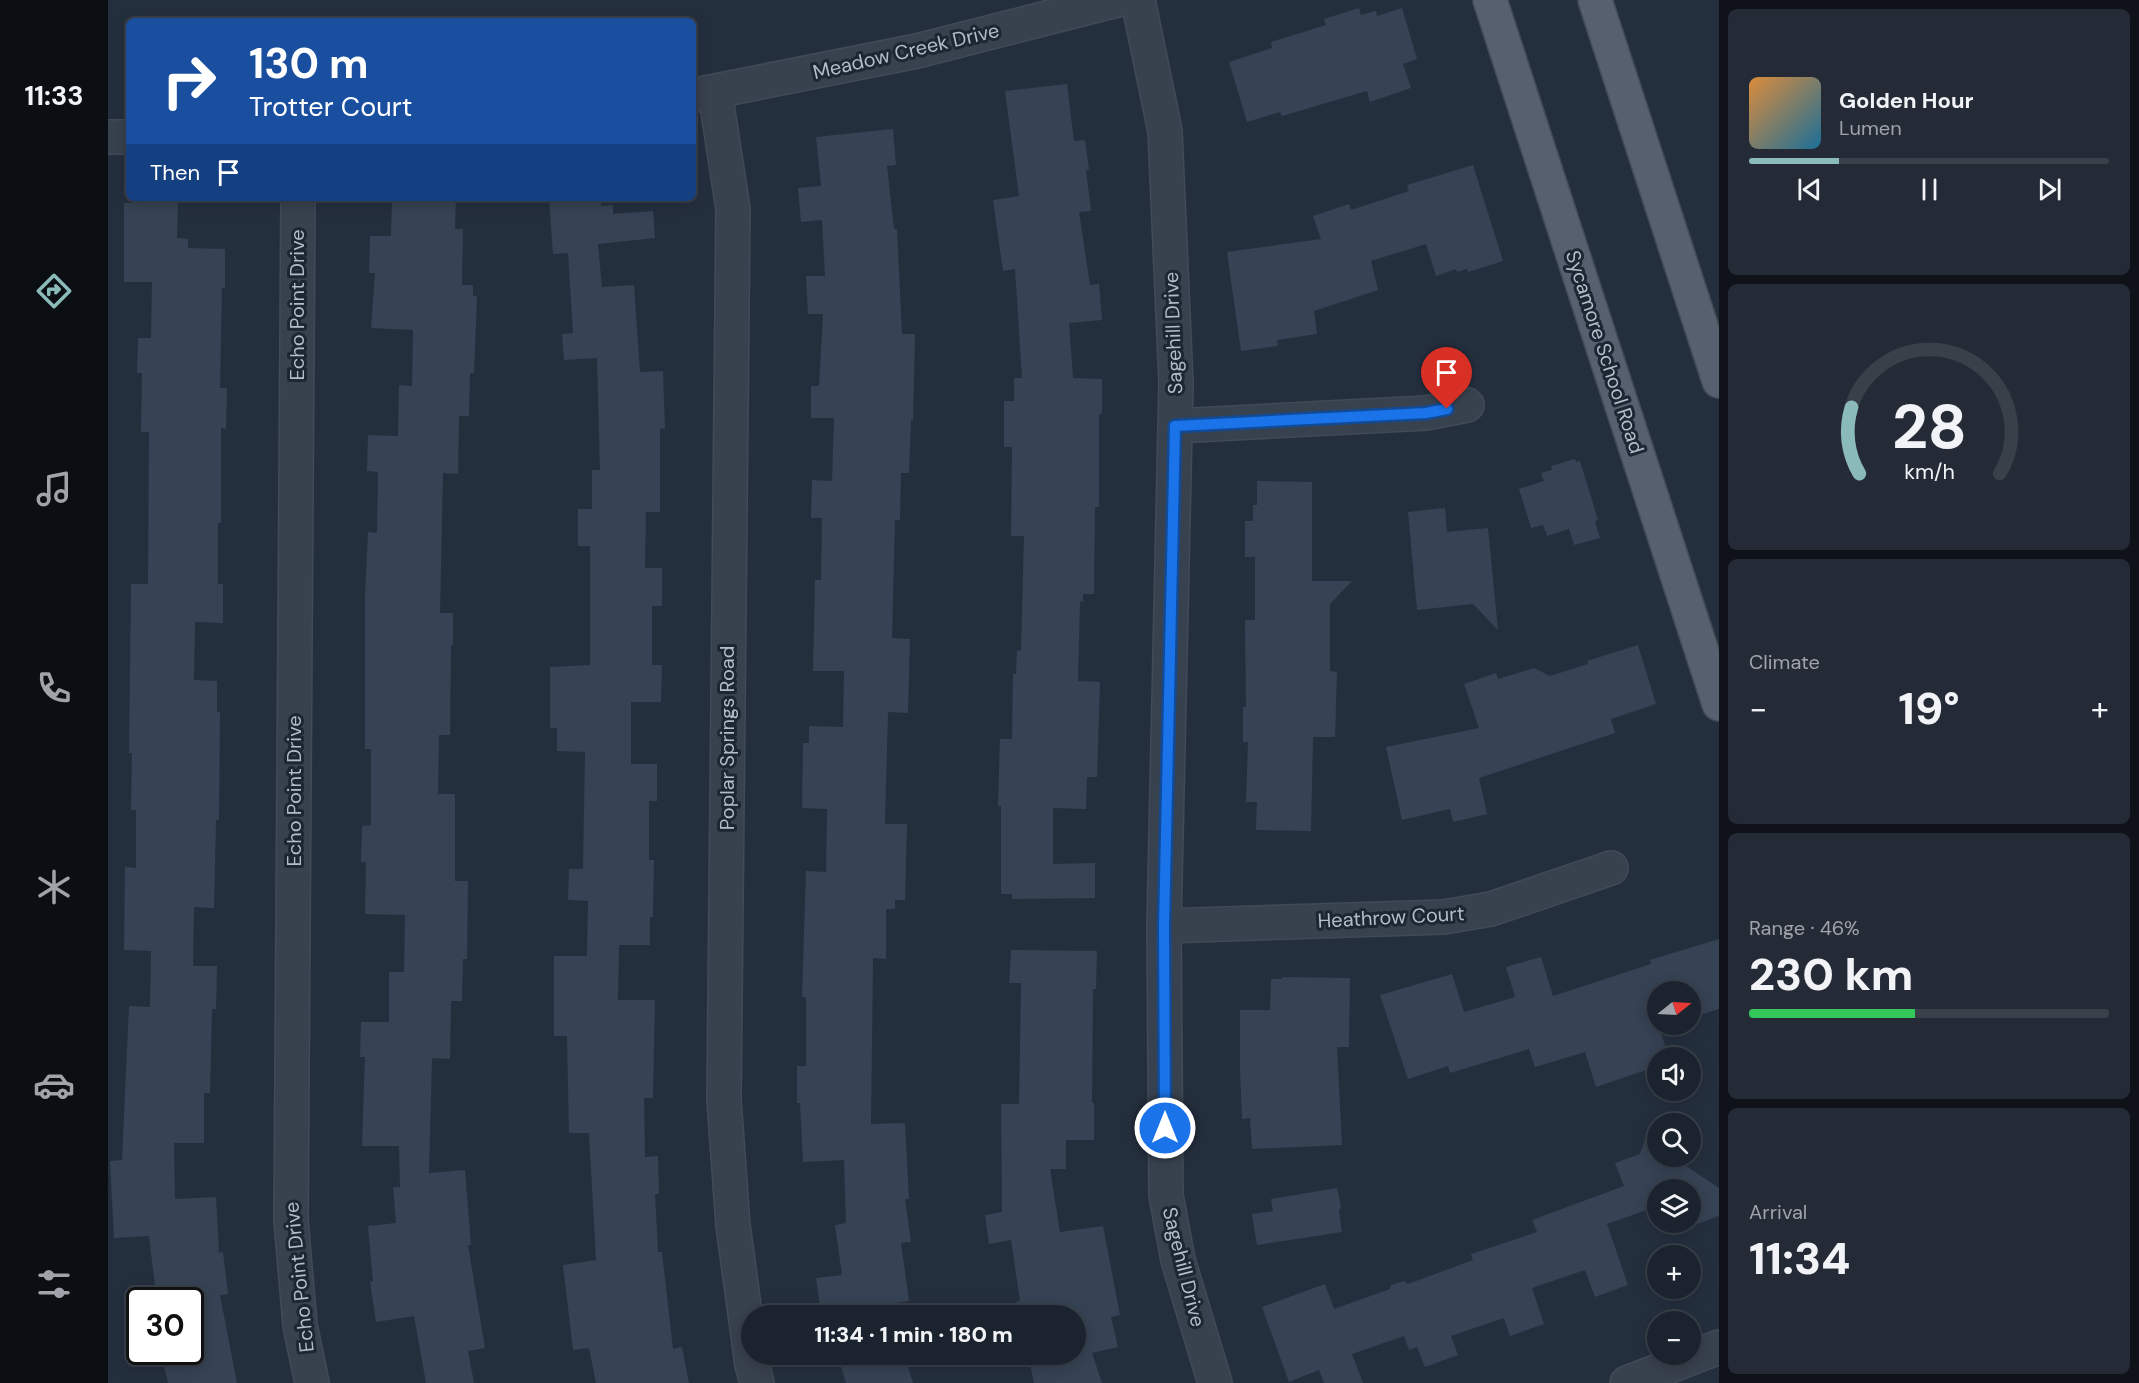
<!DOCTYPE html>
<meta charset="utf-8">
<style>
:root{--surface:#1b232e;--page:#242b36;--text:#f1f3f6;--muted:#a0a4aa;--line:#39404a;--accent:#8bbbb9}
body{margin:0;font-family:"DM Sans",sans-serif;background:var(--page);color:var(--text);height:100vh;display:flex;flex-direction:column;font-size:22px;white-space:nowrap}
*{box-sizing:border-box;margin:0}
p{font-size:20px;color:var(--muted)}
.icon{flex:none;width:33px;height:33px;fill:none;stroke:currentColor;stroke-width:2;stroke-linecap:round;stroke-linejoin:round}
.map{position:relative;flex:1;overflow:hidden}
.panel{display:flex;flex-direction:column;gap:9px;padding:9px;background:#0f1319;width:420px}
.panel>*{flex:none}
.hud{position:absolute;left:18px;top:18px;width:570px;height:183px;border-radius:9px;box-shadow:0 3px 15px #0003,0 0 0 2px var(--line);background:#1a4fa0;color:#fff;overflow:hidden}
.needle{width:39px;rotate:72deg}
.tools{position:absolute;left:1539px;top:981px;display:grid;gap:12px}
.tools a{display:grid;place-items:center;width:54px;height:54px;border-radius:50%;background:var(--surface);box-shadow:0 3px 15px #0003,0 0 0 2px var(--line);font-size:30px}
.speed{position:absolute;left:18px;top:1287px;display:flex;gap:12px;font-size:30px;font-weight:700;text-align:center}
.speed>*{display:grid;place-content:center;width:78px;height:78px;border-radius:50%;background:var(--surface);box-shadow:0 3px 15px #0003,0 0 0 2px var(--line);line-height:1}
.speed .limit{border:3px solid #111;border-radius:9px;background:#fff;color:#111}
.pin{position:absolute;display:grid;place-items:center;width:51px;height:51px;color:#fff;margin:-62px -26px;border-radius:50% 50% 50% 0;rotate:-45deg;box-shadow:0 0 6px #0007}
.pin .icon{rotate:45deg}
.me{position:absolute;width:66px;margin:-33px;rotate:0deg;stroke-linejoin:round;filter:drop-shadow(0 0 4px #0008)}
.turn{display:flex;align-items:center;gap:21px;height:126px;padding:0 24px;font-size:27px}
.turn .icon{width:78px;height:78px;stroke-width:2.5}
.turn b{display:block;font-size:42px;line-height:51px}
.then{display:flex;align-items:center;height:57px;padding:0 24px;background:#0003;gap:12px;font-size:22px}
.big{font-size:45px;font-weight:800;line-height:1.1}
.panel .widget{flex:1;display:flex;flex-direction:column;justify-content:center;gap:9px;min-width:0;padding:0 21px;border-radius:9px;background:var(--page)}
.panel .dial{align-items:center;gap:0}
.dial svg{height:156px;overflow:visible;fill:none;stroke:var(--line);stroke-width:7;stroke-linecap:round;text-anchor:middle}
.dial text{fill:var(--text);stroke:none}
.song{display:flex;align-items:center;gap:18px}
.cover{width:72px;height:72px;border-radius:9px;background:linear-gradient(135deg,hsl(30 70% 55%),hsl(200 70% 35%))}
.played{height:6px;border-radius:3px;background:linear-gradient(90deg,var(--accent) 25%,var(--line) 25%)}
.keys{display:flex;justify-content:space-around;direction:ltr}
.heat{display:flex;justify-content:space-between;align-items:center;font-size:33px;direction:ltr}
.charge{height:9px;border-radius:4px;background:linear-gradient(90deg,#34c759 46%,var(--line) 0)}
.trip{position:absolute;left:633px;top:1305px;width:345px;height:60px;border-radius:30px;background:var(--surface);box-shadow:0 3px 15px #0003,0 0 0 2px var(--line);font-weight:800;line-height:60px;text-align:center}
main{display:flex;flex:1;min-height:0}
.dock{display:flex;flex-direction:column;width:108px;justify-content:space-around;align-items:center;background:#0b0e12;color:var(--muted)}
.dock .icon{width:42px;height:42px}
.dock .selected{color:var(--accent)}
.dock b{font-size:27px;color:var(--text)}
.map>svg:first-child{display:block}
</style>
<main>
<nav class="dock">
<b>11:33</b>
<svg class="icon selected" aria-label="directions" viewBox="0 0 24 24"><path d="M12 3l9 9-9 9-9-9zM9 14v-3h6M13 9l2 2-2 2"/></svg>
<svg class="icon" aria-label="music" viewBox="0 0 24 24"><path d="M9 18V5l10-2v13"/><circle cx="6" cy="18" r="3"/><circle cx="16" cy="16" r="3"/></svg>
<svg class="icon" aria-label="phone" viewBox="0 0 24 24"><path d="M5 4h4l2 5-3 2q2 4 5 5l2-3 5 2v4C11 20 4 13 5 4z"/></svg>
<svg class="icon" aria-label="climate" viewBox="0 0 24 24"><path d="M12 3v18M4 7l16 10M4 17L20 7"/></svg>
<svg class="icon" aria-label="car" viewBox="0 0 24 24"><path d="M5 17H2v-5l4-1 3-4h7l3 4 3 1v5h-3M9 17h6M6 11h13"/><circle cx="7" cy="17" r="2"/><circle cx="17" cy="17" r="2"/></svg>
<svg class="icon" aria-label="filters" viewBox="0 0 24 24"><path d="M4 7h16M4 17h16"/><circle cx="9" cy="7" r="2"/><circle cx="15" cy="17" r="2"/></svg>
</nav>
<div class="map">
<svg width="1611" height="1383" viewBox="0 0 1611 1383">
<rect width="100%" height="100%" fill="#242f3e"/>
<g fill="#364354">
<path d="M 1251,8 L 1253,15 L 1268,11 L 1269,16 L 1294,8 L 1309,59 L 1295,64 L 1303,88 L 1262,102 L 1259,91 L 1174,116 L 1172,112 L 1139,122 L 1121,62 L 1164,48 L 1163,42 L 1218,25 L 1216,19 Z"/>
<path d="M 959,84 L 966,141 L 977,140 L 981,170 L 978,170 L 983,211 L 971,212 L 982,285 L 991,284 L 994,320 L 961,323 L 965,378 L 994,379 L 994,414 L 991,414 L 991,507 L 987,507 L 986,594 L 975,594 L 975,602 L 972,601 L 970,681 L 992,682 L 989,777 L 979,777 L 978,809 L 945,808 L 945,864 L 987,863 L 987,898 L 904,899 L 904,894 L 893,894 L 893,806 L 890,806 L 892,739 L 904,739 L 905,674 L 908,674 L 909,650 L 913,651 L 916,536 L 903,536 L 904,447 L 896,447 L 896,401 L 906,401 L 906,378 L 914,378 L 907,269 L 895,271 L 885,200 L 911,196 L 897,91 Z"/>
<path d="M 785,129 L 788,165 L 779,166 L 786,229 L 789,229 L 794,334 L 807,334 L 805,420 L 803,420 L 801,473 L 793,473 L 792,520 L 787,520 L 784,638 L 802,639 L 800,713 L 780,712 L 777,824 L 799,824 L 797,900 L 787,900 L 787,909 L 778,909 L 778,959 L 765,958 L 763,1124 L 797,1123 L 801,1199 L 797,1199 L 803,1242 L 793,1243 L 801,1301 L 713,1314 L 708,1278 L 734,1275 L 727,1225 L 738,1223 L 736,1160 L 695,1162 L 692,1103 L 689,1103 L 689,1066 L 698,1066 L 698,997 L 694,997 L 698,871 L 718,872 L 719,809 L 694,808 L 695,743 L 701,743 L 701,726 L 735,727 L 736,671 L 705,671 L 707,580 L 713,580 L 714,518 L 703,518 L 704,480 L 724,481 L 726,418 L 703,418 L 703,386 L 711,386 L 715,314 L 700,314 L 698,276 L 717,276 L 714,220 L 693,222 L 690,188 L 713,186 L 708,137 Z"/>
<path d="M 1365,165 L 1395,261 L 1360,272 L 1359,269 L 1349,272 L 1348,269 L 1328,276 L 1318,244 L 1263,261 L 1270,290 L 1206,311 L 1209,334 L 1169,340 L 1170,346 L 1133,351 L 1119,252 L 1213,239 L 1205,216 L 1241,204 L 1243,210 L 1301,191 L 1299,185 Z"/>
<path d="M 284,198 L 348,198 L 347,229 L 355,229 L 354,285 L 365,285 L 365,296 L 369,296 L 366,373 L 362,373 L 361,416 L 351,416 L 350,474 L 335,473 L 332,613 L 345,613 L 345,645 L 343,645 L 342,735 L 331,735 L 330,794 L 347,794 L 347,881 L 360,881 L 359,959 L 355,959 L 354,1001 L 343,1001 L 342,1059 L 324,1058 L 321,1173 L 357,1170 L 363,1245 L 360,1245 L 377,1348 L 360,1351 L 366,1383 L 318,1383 L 306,1316 L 268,1322 L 262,1282 L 265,1281 L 260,1226 L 288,1223 L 285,1187 L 292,1187 L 291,1146 L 254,1146 L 257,1057 L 252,1057 L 253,1022 L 281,1022 L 281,972 L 296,972 L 297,915 L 257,914 L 258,862 L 253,862 L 254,826 L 263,825 L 263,749 L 257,749 L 257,598 L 260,532 L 269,533 L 270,472 L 259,471 L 260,435 L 290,436 L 291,385 L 304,386 L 305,330 L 263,328 L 267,273 L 261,273 L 262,236 L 283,236 Z"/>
<path d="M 441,198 L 493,198 L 493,206 L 505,205 L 505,214 L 545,211 L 547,238 L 490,244 L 494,287 L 526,285 L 532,372 L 555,371 L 557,428 L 552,429 L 552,512 L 538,512 L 537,568 L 554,568 L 554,606 L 544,606 L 544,665 L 554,665 L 553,702 L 523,702 L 523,764 L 549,764 L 549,801 L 541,801 L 541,860 L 546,860 L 545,917 L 542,917 L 542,945 L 511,945 L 510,1000 L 547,1000 L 545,1098 L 536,1098 L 537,1157 L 550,1156 L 551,1194 L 547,1194 L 550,1252 L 554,1252 L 565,1349 L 574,1347 L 581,1383 L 488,1383 L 481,1348 L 465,1350 L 455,1265 L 488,1260 L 481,1133 L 461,1133 L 459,1036 L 446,1036 L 446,956 L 479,956 L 480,901 L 460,900 L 461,869 L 475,869 L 477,752 L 449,751 L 449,728 L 442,728 L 442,667 L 482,665 L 482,546 L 470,546 L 470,509 L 484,509 L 484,470 L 492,470 L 489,358 L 456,360 L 454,334 L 465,333 L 460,253 L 445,254 Z"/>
<path d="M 16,203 L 70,203 L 69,238 L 80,239 L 80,248 L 117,249 L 117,288 L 114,288 L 112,388 L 119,388 L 118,429 L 113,428 L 113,523 L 110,523 L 110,584 L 115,584 L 115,623 L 87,622 L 86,680 L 109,681 L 109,712 L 112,712 L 111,820 L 108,820 L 106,908 L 86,907 L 85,966 L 109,966 L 108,1009 L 104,1009 L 102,1093 L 96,1093 L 96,1143 L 66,1143 L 67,1199 L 108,1197 L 111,1253 L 115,1252 L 120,1294 L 112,1295 L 129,1383 L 60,1383 L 53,1352 L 82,1352 L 82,1300 L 32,1300 L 32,1329 L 24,1330 L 20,1297 L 48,1294 L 41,1236 L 6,1238 L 2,1161 L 14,1160 L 21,1006 L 42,1007 L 43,951 L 16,950 L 17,867 L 28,868 L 28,810 L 23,810 L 24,753 L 21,753 L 23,584 L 40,584 L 41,432 L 33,432 L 34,373 L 29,373 L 30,338 L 43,338 L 44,282 L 16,282 Z"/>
<path d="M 1467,459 L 1468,462 L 1472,461 L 1490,520 L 1487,521 L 1492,538 L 1466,545 L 1461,529 L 1439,536 L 1435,525 L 1423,528 L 1411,489 L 1436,481 L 1433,473 L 1444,470 L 1443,466 Z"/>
<path d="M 1149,481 L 1204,482 L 1204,581 L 1244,581 L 1222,604 L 1222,671 L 1229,672 L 1227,737 L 1205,737 L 1203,831 L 1148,830 L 1149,802 L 1138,802 L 1140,742 L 1135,742 L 1135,707 L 1138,707 L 1137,620 L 1147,620 L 1147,557 L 1137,557 L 1137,521 L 1145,521 L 1145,505 L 1149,505 Z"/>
<path d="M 1337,508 L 1339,532 L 1380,528 L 1390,630 L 1365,604 L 1309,610 L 1300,512 Z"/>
<path d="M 1530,645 L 1548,704 L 1503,719 L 1507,733 L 1371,778 L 1379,814 L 1345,822 L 1342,809 L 1294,820 L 1278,747 L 1371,728 L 1356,684 L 1388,673 L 1390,679 L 1426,668 L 1442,676 L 1480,664 L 1479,661 Z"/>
<path d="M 1611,939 L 1611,1009 L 1582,1018 L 1582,992 L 1550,992 L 1550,1024 L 1560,1024 L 1551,1027 L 1561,1058 L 1550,1058 L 1550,1066 L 1488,1087 L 1477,1052 L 1427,1067 L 1421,1049 L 1342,1073 L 1340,1066 L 1300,1079 L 1272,995 L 1344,974 L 1356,1012 L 1407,997 L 1398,967 L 1433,957 L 1445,996 L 1543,964 L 1542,960 Z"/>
<path d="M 903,950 L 989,951 L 988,989 L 985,989 L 984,1103 L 986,1103 L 986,1140 L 958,1140 L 958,1169 L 942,1169 L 952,1232 L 995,1226 L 1012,1315 L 1003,1317 L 1010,1347 L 984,1353 L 994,1383 L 926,1383 L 920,1354 L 968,1354 L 968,1316 L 911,1316 L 908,1302 L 912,1301 L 903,1240 L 881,1244 L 877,1215 L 894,1212 L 893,1104 L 911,1104 L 913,983 L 901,983 Z"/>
<path d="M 1174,977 L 1242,978 L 1241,1047 L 1229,1047 L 1234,1145 L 1144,1149 L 1142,1118 L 1134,1119 L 1132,1068 L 1132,1010 L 1162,1010 L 1163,979 L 1174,979 Z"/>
<path d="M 1537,1139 L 1550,1147 L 1550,1156 L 1563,1156 L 1611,1188 L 1611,1216 L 1567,1232 L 1564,1222 L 1582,1222 L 1582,1190 L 1550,1190 L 1550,1206 L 1499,1224 L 1520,1285 L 1487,1297 L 1477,1270 L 1424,1288 L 1436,1324 L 1402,1336 L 1396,1318 L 1343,1336 L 1350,1355 L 1317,1367 L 1309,1347 L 1301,1350 L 1296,1336 L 1244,1354 L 1255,1383 L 1216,1383 L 1211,1370 L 1181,1382 L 1154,1307 L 1217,1284 L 1226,1309 L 1282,1289 L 1283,1285 L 1296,1281 L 1300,1284 L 1365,1260 L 1363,1254 L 1429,1232 L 1424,1220 L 1516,1186 L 1507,1163 L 1532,1154 Z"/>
<path d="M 1229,1188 L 1233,1206 L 1231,1211 L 1234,1232 L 1149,1245 L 1144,1214 L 1165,1211 L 1163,1199 Z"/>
<path d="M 729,1354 L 796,1354 L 805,1383 L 738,1383 Z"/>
</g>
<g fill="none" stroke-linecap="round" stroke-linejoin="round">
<g stroke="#414a57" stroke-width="36">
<g id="minor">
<path d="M 1030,0 L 1057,131 L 1068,383 L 1056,926 L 1058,1195 L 1070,1260 L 1107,1383"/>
<path d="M 607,92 L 625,209 L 616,1100 L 625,1225 L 644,1365 L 649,1383"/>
<path d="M 587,95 L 809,51 L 1009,0"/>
<path d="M 0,137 L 21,137"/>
<path d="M 190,198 L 183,1220 L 192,1325 L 204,1383"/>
<path d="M 1067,426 L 1318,413 L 1359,405"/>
<path d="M 1056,926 L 1336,917 L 1383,909 L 1503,868"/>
<path d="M 1519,1383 L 1611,1347"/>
</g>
</g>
<g stroke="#414a57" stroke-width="36">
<g id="major">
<path d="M 1382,0 L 1611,704"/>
<path d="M 1487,0 L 1611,381"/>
</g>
</g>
<use href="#minor" stroke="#38414e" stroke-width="33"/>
<use href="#major" stroke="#56606e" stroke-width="33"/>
</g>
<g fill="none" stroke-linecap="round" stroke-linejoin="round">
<g stroke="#114b97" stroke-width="15">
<path id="route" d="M 1057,1128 L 1056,926 L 1067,426 L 1318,413 L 1339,409"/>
</g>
<use href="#route" stroke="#1a73e8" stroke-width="10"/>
</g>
<g text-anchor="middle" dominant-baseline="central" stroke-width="6" stroke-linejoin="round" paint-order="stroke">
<g font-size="20" fill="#b4bcc9" stroke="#1d2633">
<text transform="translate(798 51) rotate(-13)">Meadow Creek Drive</text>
<text transform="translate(189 305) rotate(-90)">Echo Point Drive</text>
<text transform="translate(1065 333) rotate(-92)">Sagehill Drive</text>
<text transform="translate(1497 352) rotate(72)">Sycamore School Road</text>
<text transform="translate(619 738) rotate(-90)">Poplar Springs Road</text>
<text transform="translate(186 791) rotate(-90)">Echo Point Drive</text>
<text transform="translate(1283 917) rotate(-3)">Heathrow Court</text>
<text transform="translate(1076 1267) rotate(76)">Sagehill Drive</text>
<text transform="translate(191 1277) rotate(-96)">Echo Point Drive</text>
</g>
</g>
</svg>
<div class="tools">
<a><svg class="needle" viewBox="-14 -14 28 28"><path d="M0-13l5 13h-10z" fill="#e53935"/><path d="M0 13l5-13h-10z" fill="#a0a4aa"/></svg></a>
<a><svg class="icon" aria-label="sound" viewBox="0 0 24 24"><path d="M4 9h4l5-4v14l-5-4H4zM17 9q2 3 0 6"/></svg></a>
<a><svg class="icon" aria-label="search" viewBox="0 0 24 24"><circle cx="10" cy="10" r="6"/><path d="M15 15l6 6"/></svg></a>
<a><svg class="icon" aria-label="layers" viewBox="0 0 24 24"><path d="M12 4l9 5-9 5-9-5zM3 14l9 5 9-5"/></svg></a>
<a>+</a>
<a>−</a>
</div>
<div class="speed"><div class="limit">30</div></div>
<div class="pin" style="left:1339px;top:409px;background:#d93025"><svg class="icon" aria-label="arrive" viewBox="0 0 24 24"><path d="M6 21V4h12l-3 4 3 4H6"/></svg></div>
<svg class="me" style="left:1057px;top:1128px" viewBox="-20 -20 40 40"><circle r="17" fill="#1a73e8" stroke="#fff" stroke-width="3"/><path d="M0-11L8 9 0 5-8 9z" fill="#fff"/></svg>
<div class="trip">11:34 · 1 min · 180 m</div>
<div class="hud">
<div class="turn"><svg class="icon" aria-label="right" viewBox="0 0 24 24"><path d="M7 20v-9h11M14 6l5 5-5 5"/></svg><div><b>130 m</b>Trotter Court</div></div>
<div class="then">Then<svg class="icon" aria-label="arrive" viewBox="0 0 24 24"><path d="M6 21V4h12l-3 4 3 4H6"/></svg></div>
</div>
</div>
<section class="panel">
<div class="widget">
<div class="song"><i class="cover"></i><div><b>Golden Hour</b><p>Lumen</p></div></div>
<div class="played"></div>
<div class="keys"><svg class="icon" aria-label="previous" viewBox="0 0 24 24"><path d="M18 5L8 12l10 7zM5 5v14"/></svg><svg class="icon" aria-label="pause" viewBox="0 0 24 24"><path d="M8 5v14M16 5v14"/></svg><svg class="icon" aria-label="next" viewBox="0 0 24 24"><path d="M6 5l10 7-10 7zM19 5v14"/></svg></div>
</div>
<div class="widget dial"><svg viewBox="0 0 100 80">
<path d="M14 69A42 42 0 1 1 86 69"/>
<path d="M14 69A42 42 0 0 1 10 35" stroke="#8bbbb9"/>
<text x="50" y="56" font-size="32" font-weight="700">28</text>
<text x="50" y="72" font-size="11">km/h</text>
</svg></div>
<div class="widget"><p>Climate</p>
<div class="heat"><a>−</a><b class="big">19°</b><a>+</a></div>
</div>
<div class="widget"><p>Range · 46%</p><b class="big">230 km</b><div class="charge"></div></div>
<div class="widget"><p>Arrival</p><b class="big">11:34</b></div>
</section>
</main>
